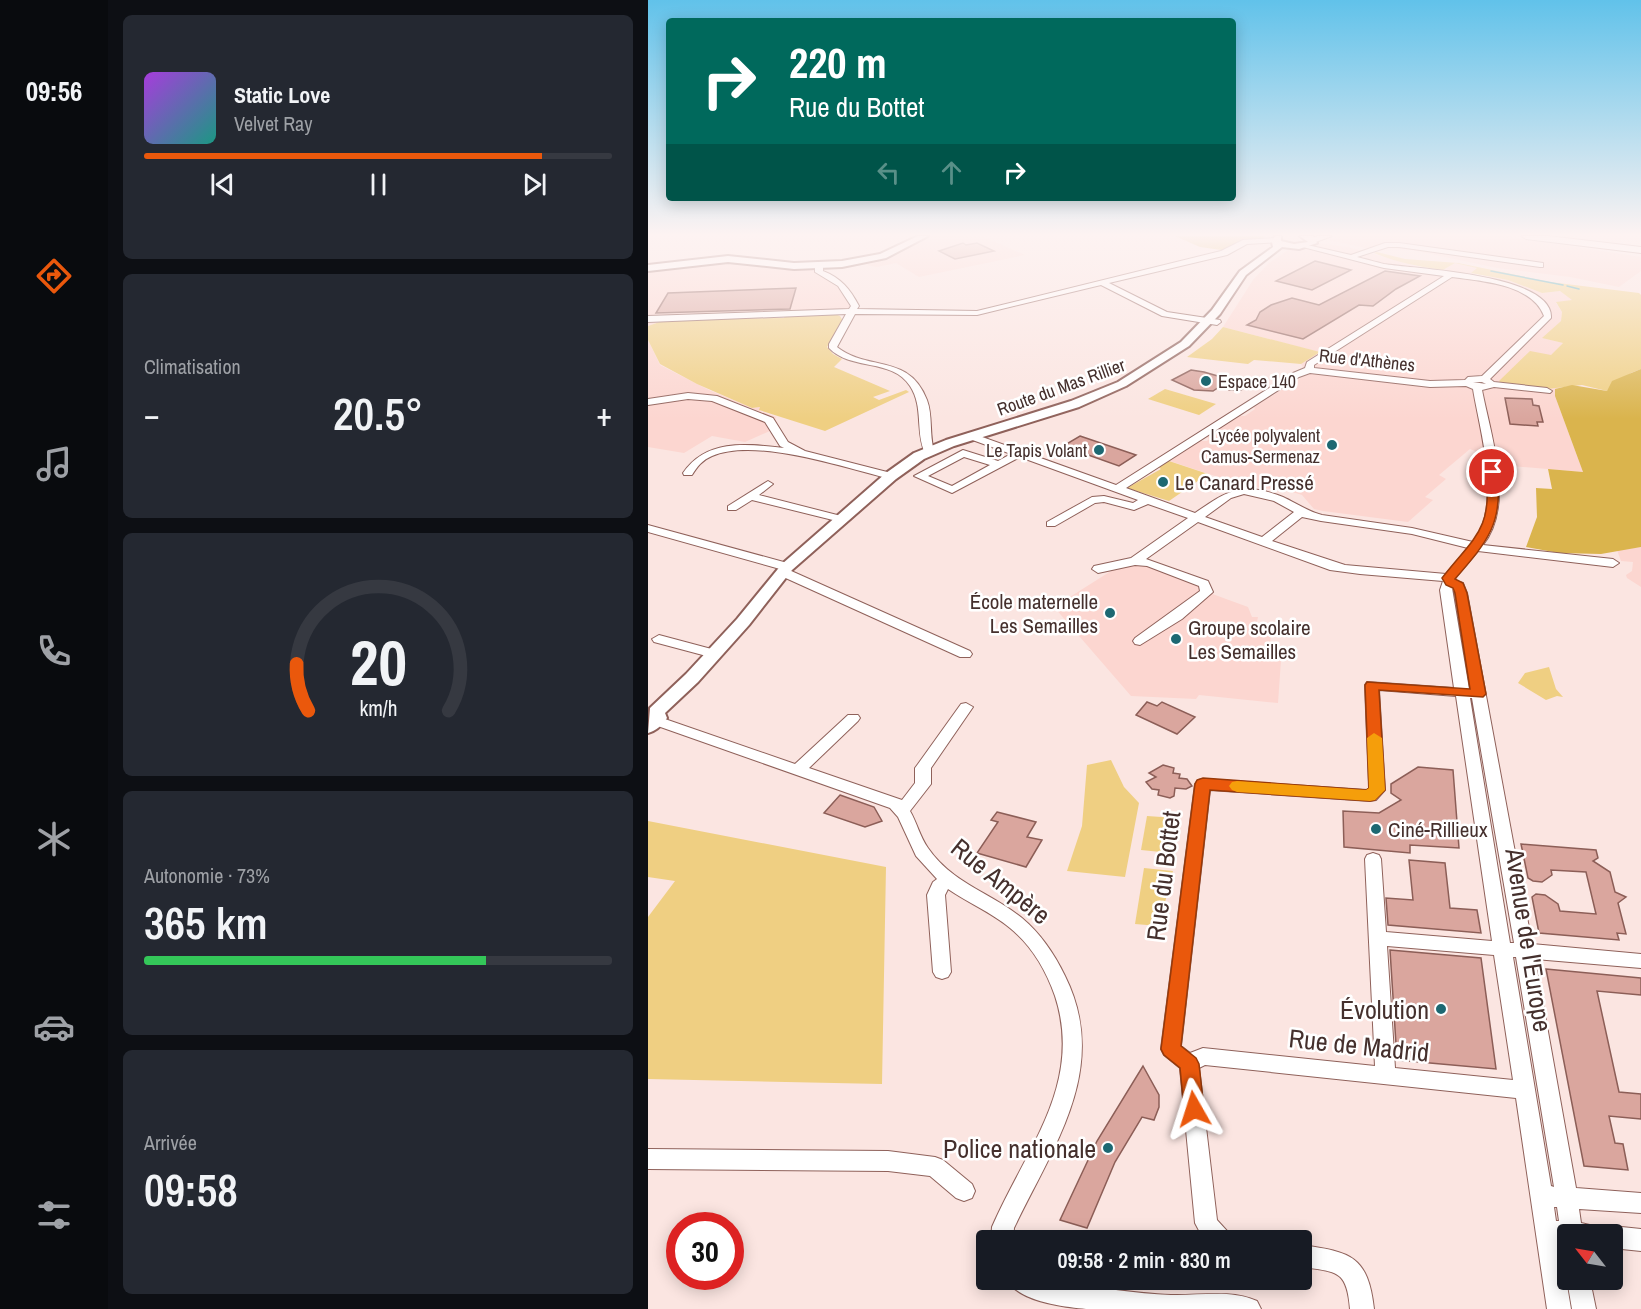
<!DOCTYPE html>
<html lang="fr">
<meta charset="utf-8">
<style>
:root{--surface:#171b24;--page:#242831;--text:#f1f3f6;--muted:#9ea1a6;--line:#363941;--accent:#ea580c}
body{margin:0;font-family:"Archivo Narrow",sans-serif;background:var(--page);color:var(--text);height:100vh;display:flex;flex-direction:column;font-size:22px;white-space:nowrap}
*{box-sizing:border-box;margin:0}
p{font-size:20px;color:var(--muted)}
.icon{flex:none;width:33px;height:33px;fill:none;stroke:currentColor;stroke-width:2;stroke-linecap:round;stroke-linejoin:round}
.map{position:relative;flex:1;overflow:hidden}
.drawer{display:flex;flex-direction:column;gap:15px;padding:15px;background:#0d0f14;width:540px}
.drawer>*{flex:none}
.hud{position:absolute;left:18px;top:18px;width:570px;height:183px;border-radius:6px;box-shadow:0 3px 15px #0003;background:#00695c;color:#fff;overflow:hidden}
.needle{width:39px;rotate:301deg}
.controls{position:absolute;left:909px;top:1224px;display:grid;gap:12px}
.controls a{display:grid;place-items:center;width:66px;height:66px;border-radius:6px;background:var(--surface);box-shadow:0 3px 15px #0003;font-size:30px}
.speed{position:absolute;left:18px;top:1212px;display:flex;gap:12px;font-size:30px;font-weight:700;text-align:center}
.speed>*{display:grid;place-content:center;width:78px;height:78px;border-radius:50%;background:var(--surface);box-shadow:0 3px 15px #0003;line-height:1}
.speed .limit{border:9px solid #d22;background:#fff;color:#111}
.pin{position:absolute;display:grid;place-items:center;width:51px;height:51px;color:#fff;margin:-26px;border:3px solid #fff;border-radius:50%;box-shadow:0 2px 6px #0007}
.me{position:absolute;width:66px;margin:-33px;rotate:354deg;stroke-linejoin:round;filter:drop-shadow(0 0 4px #0008)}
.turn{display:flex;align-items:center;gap:21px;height:126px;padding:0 24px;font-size:27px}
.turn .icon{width:78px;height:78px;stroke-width:2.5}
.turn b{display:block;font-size:42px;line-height:51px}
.lanes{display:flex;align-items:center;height:57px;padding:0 24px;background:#0003;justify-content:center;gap:30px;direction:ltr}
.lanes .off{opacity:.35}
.big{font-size:45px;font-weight:600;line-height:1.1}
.drawer .card{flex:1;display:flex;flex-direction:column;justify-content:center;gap:9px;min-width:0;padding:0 21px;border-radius:9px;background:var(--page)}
.drawer .dial{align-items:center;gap:0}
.dial svg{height:156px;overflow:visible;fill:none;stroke:var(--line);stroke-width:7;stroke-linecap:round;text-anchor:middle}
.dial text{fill:var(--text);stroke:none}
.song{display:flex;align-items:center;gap:18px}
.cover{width:72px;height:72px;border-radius:9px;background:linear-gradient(135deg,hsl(280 70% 55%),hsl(170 70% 35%))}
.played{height:6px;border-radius:3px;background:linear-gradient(90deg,var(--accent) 85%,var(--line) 85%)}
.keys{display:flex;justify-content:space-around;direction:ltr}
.heat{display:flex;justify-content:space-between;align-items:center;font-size:33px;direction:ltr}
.charge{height:9px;border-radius:4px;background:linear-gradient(90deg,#34c759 73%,var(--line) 0)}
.trip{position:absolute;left:328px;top:1230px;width:336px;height:60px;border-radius:6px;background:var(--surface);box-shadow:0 3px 15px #0003;font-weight:600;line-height:60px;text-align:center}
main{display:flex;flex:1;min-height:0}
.tab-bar{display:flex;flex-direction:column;width:108px;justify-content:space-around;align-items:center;background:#090b0e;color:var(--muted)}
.tab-bar .icon{width:42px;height:42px}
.tab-bar .active{color:var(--accent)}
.tab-bar b{font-size:27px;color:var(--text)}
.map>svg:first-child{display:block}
</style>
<main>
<nav class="tab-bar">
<b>09:56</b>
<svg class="icon active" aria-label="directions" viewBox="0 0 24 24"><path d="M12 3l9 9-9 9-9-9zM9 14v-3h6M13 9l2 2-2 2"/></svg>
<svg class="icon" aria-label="music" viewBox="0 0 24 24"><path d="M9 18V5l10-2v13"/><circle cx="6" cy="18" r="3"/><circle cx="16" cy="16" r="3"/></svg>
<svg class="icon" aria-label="phone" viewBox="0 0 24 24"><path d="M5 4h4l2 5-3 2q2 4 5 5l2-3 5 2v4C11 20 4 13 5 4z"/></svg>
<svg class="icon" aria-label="climate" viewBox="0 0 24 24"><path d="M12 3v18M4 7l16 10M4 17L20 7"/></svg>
<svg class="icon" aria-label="car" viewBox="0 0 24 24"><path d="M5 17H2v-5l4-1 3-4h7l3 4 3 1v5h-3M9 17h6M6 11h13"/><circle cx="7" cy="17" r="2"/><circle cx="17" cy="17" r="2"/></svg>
<svg class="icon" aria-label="filters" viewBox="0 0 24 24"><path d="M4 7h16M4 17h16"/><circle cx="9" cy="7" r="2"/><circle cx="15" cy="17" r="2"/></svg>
</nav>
<section class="drawer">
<div class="card">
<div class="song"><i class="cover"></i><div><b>Static Love</b><p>Velvet Ray</p></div></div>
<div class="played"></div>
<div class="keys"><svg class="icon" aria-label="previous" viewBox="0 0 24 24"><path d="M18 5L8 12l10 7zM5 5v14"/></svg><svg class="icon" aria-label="pause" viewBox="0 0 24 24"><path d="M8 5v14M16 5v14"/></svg><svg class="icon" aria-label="next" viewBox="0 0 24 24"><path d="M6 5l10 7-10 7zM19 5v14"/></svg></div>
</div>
<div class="card"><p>Climatisation</p>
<div class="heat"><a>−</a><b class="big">20.5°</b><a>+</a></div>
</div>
<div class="card dial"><svg viewBox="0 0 100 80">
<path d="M14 69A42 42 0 1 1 86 69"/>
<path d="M14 69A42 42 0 0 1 8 45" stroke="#ea580c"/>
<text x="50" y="56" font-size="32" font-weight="700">20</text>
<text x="50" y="72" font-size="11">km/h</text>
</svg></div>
<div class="card"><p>Autonomie · 73%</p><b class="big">365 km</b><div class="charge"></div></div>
<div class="card"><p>Arrivée</p><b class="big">09:58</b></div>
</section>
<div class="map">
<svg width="993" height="1309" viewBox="0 0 993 1309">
<rect width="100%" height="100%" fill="#fbe5e1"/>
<g fill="#fcd6d0">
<path d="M 283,236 L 336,237 L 377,255 L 271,277 L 248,263 L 229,267 L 218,265 L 246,255 Z"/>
<path d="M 690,236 L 857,236 L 993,257 L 993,271 L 971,287 L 922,277 L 849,268 L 764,250 L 739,248 L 732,251 L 680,240 Z"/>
<path d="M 669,243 L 700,247 L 775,268 L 795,270 L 807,263 L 830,268 L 824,274 L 860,280 L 894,293 L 912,291 L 925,300 L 908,303 L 914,312 L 913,321 L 895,338 L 915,343 L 903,356 L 899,389 L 915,386 L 908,390 L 907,396 L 935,472 L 863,466 L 822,449 L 791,475 L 798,479 L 777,497 L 785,500 L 760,522 L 675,511 L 666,509 L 654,495 L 641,491 L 597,486 L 522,461 L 552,441 L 559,441 L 561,439 L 559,437 L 592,416 L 597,416 L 607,409 L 606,407 L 659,374 L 653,364 L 671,352 L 575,327 L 605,280 L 621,263 L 640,250 Z"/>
<path d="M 70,261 L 167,267 L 172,272 L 189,278 L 205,302 L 204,310 L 20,319 L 0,326 L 0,269 Z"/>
<path d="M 0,340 L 12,365 L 61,390 L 104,408 L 113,407 L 112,411 L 128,417 L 124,430 L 97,442 L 64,436 L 36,453 L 0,447 Z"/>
<path d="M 993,547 L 993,587 L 979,578 L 978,575 L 984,571 L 985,562 L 973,561 L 969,550 Z"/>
<path d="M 492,562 L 557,587 L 559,592 L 600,607 L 604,617 L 610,617 L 608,626 L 623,632 L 622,645 L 634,646 L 630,703 L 551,695 L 548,699 L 483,696 L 406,607 L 463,571 Z"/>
</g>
<g fill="#efcf82">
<path d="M 729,252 L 757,259 L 810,263 L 902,282 L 991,293 L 993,295 L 993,369 L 983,373 L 959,391 L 934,385 L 899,389 L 854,384 L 851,381 L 882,351 L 903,355 L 915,343 L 894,338 L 913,321 L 914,312 L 908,302 L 924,300 L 912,291 L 894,293 L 860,280 L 823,273 L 829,268 L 807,263 L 795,270 C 771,267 748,262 726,253 Z"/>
<path d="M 185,313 L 192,316 L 195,321 L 179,347 L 185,354 L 194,359 L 186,367 L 242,391 L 225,397 L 231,400 L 258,390 L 261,392 L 177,431 L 111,410 L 112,407 L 104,408 L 49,384 L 12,364 L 0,340 L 0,326 L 20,319 L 136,318 L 138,314 Z"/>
<path d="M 575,327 L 672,352 L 653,364 L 606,360 L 600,364 L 539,357 L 564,339 Z"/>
<path d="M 517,389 L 568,404 L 551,415 L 500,399 Z"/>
<path d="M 518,460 L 560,474 L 521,501 L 479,488 L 513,469 L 509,466 Z"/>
<path d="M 901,667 L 908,689 L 915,697 L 909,696 L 898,700 L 870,683 L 877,673 Z"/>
<path d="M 463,760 L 476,787 L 491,803 L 477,877 L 419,871 L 434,826 L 439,765 Z"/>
<path d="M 499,816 L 528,818 L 523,853 L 493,850 Z"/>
<path d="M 0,821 L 238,867 L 234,1084 L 0,1079 L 0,917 L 27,881 L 0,877 Z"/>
<path d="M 496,868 L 525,871 L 511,926 L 487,924 Z"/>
</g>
<g fill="#dab44d">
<path d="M 527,236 L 617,236 L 614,239 L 600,240 L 581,251 L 552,247 Z"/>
<path d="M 993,369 L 993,547 L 953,554 L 911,553 L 878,547 L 889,517 L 888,488 L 904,489 L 900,469 L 935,472 L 907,396 L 907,389 L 924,385 L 959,391 L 964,381 Z"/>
</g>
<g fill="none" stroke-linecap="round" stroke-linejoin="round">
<g stroke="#3ca5b3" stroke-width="1.5">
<path d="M 843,271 L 915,285"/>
<path d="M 919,286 L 931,289"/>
</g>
</g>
<g fill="#daa69e" stroke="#8c5e57" stroke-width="1.5">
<path d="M 315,243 L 318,245 L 329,243 L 346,251 L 307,259 L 291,251 Z"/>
<path d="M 667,261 L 703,270 L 664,290 L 628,281 Z"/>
<path d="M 737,271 L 772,276 L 748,289 L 725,306 L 711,305 L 655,339 L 599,325 L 608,320 L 612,312 L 623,305 L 644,298 L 671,305 Z"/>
<path d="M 148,288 L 142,309 L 8,313 L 20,293 Z"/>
<path d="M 543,370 L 556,372 L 601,385 L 593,390 L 581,390 L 577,383 L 565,391 L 546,390 L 524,380 Z"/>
<path d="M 857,398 L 884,399 L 885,405 L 891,406 L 895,422 L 889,422 L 890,426 L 862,424 Z"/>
<path d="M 432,436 L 488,455 L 471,466 L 415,446 Z"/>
<path d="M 499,702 L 509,706 L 514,702 L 547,717 L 529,734 L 488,715 Z"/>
<path d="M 515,765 L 526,768 L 525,773 L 532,774 L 531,778 L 539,779 L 544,786 L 538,789 L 527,788 L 526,796 L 522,798 L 510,795 L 511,790 L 504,789 L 498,782 L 508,777 L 501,773 Z"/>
<path d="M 770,767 L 805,770 L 811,848 L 762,845 L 762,853 L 696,847 L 695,811 L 731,813 L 753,800 L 743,793 L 743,784 Z"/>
<path d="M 192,795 L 226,807 L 234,821 L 217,827 L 176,813 Z"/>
<path d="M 349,812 L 388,822 L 379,837 L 394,840 L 378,867 L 329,853 L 350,822 L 343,820 Z"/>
<path d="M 873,844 L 948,850 L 950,858 L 945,861 L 962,872 L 967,892 L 978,897 L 970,903 L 978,934 L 969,933 L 971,940 L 891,933 L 884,897 L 888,894 L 897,895 L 910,904 L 912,911 L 948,914 L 938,872 L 903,870 L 904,875 L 894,882 L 885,881 L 880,878 Z"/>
<path d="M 761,860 L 797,863 L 802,908 L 829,910 L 833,933 L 740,925 L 738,898 L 765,900 Z"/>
<path d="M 742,950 L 833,958 L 848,1069 L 749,1060 Z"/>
<path d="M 898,969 L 993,978 L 993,995 L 949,991 L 971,1092 L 993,1094 L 993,1119 L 961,1116 L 967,1143 L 975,1144 L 980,1170 L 936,1166 Z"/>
<path d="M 495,1066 L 511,1095 L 511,1107 L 506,1120 L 494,1117 L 467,1162 L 439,1228 L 412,1220 L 449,1141 Z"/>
</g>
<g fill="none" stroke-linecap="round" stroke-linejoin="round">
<g stroke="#8f615a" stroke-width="2">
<g id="minor">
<path d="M 627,238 L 631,240 L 630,242 L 599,244 L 579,255 L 461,283 L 519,312 L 572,320 L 573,322 L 569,325 L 514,316 L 453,285 L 329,315 L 207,314 L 189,347 C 221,372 261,353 279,400 C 285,416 281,434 286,451 L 281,454 L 277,453 C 267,432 276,407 262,386 C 244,358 203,371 181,348 L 181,344 L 198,314 L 0,322 L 0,316 L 201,309 L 203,306 L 190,286 L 167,272 L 167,266 L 171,264 L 175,266 L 175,271 C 193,278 202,289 211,306 L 209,309 L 329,311 L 573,251 L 595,240 Z"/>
<path d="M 737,243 L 751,243 L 895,263 L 895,267 L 892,267 L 751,247 L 740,247 L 709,257 C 718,259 727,262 736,264 C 767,269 906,274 903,318 L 842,379 L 846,382 L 899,388 L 904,391 L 902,393 L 846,387 L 834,390 C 843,437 867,504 835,545 L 965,559 L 971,563 L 965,567 L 830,551 L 807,578 L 808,581 L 815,583 L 819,593 L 884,944 L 993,954 L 993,968 L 887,959 L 928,1188 L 993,1193 L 993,1213 L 931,1209 L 933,1223 L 946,1226 L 949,1234 L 920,1234 L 920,1243 L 912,1243 L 923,1309 L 899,1309 L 868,1098 L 557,1065 L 551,1068 L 569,1220 L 580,1232 L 583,1240 L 556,1240 L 547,1223 L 532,1068 L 516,1055 L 513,1049 L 547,784 L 550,780 L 555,779 L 719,790 L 721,788 L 717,685 L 719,682 L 806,688 L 792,590 L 795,581 L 712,574 L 682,570 L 550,522 L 498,559 L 560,581 L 565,592 L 534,619 L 492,645 L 487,644 L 485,641 L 487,638 L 552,591 L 551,586 L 499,566 L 487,565 L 450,573 L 444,569 L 446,566 L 483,558 L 540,518 L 500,504 L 486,510 L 456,502 L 447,503 L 407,526 L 399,526 L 399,522 L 444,497 L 456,496 L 485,503 L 490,500 L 372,457 L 304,493 L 266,476 L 315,450 L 350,461 L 363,454 L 319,438 L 319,434 L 323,433 L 468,485 L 645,373 L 657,368 L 659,362 L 796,276 L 736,268 L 651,246 L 655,244 L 703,255 ZM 804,277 C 833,281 884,284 896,316 L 834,376 L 820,377 L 817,380 L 782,381 L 666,368 L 666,365 ZM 662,373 L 782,387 L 818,386 L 825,389 C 832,432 855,506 825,542 L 764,528 L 674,515 C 659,511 648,503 635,497 C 594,481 580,490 547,513 L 478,488 L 651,377 ZM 825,382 L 834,382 L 838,384 ZM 316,457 L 342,465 L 304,486 L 280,476 ZM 596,494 L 626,501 L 646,512 L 614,537 L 557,517 L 583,498 ZM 654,517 L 673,521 L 764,534 L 820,548 L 798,574 L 697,565 L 624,541 ZM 804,588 L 807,593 L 823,689 L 821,689 ZM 731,690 L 808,696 L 844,941 L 738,932 L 733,859 L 731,855 L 725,853 L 719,855 L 717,859 L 727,1066 L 555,1048 L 542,1053 L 533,1046 L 562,790 L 722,801 L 728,800 L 737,790 ZM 822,698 L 824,698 L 866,943 L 862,943 ZM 739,946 L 846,955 L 865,1080 L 747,1068 ZM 865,957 L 868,957 L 906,1187 L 903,1186 ZM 906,1207 L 909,1207 L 911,1221 L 908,1221 Z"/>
<path d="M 40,393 L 69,396 L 125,418 L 140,442 L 157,451 L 247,474 L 248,476 L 243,479 C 197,468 108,437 64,456 C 54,460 49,467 44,475 L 36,475 L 35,473 C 59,438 99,444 136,448 L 132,446 L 117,422 L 64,401 L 40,399 L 0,405 L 0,399 Z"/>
<path d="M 120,481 L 125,484 L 111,495 L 197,517 L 199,519 L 193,522 L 104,500 L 88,510 L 80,510 L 80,506 Z"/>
<path d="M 0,525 L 143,564 L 145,567 L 141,570 L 322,651 L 324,654 L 322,657 L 312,657 L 131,575 L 129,572 L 132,569 L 0,532 Z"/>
<path d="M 11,635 L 71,651 L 73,654 L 66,658 L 6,642 L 4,639 Z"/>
<path d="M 318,703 L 325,707 L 283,768 L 283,784 L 262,811 C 269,823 272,837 280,848 C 304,883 343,893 374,918 C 393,934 407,955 417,976 C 463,1068 405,1146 366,1228 L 365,1240 L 343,1240 L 344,1227 C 377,1150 436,1085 407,996 C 398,970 383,945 362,928 C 343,912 320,903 300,889 L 297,895 L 303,972 L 300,977 L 294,979 L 288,977 L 285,972 L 279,895 L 285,882 L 289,879 L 268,856 L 250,817 L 242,808 L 4,724 L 2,721 L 4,718 L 14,718 L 147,764 L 200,715 L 210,715 L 212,718 L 210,721 L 161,768 L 254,800 L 267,783 L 267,768 L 270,764 L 313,704 Z"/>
<path d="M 0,1149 L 240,1151 L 287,1157 L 295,1160 L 324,1184 L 327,1191 L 324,1198 L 316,1201 L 308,1198 L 282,1176 L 240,1171 L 0,1169 Z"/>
<path d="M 964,1226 L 993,1229 L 993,1251 L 964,1248 L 964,1234 L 954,1234 L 956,1229 Z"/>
<path d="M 654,1245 C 703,1252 720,1256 726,1309 L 702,1309 C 699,1270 689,1272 654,1267 Z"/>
<path d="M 360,1280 L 403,1280 L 417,1283 C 452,1287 487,1294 523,1295 C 552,1296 581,1289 609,1301 L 613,1309 L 438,1309 C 416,1307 369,1301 360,1280 Z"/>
<path d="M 919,1280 L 942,1280 L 948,1309 L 924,1309 Z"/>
</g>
</g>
<g stroke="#8f615a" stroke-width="4">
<g id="major">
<path d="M 270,236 L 280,236 L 238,258 L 194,267 L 146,269 L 80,262 L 0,271 L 0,265 L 80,256 L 146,263 L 194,261 L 232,254 Z"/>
<path d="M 627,236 L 633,236 L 633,241 L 646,244 L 660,242 L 652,236 L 665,236 L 669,243 L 651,249 L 634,247 L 598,275 L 572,314 L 541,346 L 478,386 L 431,407 L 306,446 L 276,459 L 248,479 L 144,570 L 101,625 L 50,682 L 17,713 L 19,718 C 14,725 8,731 0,733 L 2,708 L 38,674 L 89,619 L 134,564 L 238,473 L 266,453 L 298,440 L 423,401 L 470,382 L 533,342 L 564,310 L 592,271 L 625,247 L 624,242 Z"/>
</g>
</g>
<g stroke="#8f615a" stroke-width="2">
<g id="highway">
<path d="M 669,236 L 684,236 L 665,243 L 660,240 Z"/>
<path d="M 873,236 L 900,236 L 993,247 L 993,253 L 878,239 Z"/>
</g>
</g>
<use href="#minor" fill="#fff" fill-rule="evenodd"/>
<use href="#major" fill="#fff" fill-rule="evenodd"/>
<use href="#highway" fill="#fff" fill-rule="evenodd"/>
</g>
<linearGradient id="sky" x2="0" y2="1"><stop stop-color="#61c2ea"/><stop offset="0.56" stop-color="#fdf3f2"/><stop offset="1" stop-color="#fdf3f2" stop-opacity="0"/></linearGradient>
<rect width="993" height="419" fill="url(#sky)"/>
<path fill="#ea580c" stroke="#983908" stroke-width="1.5" d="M 844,469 L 849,472 C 856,523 839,542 807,579 L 815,583 L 819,593 L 838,694 L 835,697 L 731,690 L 737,790 L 727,800 L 722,801 L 562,790 L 533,1046 L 548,1058 L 551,1064 L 556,1109 L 553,1116 L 546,1118 L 539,1116 L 536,1109 L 532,1068 L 516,1055 L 513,1049 L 547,784 L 549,780 L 555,778 L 718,790 L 721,788 L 717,685 L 719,682 L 822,689 L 807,593 L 805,588 L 798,585 L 794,578 C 826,537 845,530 838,472 Z"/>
<path fill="#f59e0b" d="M 726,733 L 734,738 L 737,790 L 727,800 L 722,801 L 589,792 L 584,790 L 581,786 L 584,782 L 589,781 L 718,790 L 721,788 L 719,738 Z"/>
<g fill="#1d6872" stroke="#fff" stroke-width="2">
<circle cx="558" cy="381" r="6"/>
<circle cx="684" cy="445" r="6"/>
<circle cx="451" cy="450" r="6"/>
<circle cx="515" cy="482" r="6"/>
<circle cx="462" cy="613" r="6"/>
<circle cx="528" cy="639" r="6"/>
<circle cx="728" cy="829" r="6"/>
<circle cx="793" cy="1009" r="6"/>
<circle cx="460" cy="1148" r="6"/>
</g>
<g text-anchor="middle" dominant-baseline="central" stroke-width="5" stroke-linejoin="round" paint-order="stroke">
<g font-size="18" fill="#45302d" stroke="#fff">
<text transform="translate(719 360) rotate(6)">Rue d'Athènes</text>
<text transform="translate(413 387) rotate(-20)">Route du Mas Rillier</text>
</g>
<g font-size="18" fill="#45302d" stroke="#fff" text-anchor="end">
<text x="570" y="381" text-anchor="start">Espace 140</text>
<text x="672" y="435">Lycée polyvalent<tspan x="672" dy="21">Camus-Sermenaz</tspan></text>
<text x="439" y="450">Le Tapis Volant</text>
</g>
<g font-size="21" fill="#45302d" stroke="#fff" text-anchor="start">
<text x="527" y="482">Le Canard Pressé</text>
<text x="450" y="601" text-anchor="end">École maternelle<tspan x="450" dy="24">Les Semailles</tspan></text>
<text x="540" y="627">Groupe scolaire<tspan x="540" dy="24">Les Semailles</tspan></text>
<text x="740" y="829">Ciné-Rillieux</text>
</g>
<g font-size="26" fill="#45302d" stroke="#fff">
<text transform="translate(515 876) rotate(-83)">Rue du Bottet</text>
<text transform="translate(353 881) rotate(39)">Rue Ampère</text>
<text transform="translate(881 940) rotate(81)">Avenue de l'Europe</text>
<text transform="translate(711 1045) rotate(6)">Rue de Madrid</text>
</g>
<g font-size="26" fill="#45302d" stroke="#fff" text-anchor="end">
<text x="781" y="1009">Évolution</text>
<text x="448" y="1148">Police nationale</text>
</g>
</g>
</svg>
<div class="controls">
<a><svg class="needle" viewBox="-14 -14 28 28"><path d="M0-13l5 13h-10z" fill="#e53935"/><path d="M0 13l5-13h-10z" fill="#9ea1a6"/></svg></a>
</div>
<div class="speed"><div class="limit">30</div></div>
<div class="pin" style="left:844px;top:472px;background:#d93025"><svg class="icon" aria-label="arrive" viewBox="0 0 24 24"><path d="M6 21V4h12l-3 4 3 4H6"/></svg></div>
<svg class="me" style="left:546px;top:1109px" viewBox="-20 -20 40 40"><path d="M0-17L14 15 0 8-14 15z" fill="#ea580c" stroke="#fff" stroke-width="4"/></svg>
<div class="trip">09:58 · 2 min · 830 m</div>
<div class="hud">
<div class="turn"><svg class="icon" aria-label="right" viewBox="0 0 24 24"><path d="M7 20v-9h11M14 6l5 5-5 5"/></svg><div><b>220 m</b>Rue du Bottet</div></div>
<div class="lanes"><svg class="icon off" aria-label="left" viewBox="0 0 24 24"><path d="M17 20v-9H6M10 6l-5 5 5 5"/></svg><svg class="icon off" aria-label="ahead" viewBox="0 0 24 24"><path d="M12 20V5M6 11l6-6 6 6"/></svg><svg class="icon" aria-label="right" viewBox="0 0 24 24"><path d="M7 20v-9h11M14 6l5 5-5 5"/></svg></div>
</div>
</div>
</main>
